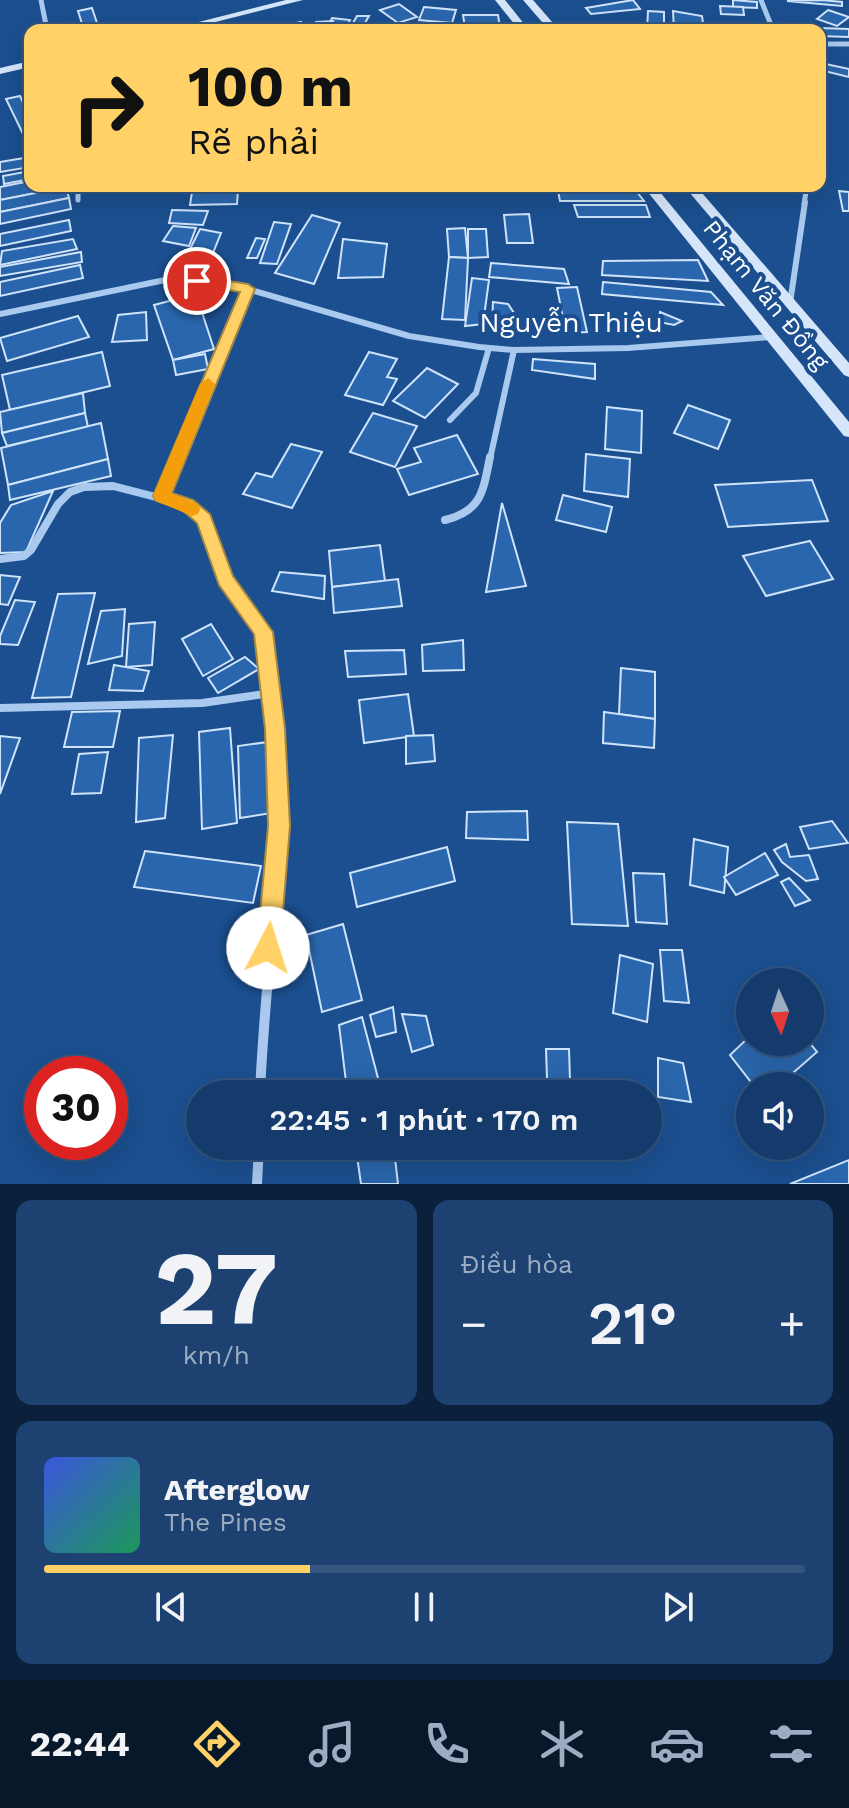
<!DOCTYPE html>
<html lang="vi">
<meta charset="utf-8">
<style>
:root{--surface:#143b6b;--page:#1d4271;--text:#f1f3f6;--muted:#9dadc1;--line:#33557e;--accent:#ffd166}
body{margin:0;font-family:"Work Sans",sans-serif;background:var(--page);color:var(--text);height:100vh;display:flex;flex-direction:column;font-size:30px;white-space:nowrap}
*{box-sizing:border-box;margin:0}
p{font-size:26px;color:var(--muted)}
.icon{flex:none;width:44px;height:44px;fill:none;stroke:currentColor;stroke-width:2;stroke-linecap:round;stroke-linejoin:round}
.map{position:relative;height:1184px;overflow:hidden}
.drawer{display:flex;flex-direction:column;gap:16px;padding:16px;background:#0b203b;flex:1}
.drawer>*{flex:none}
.guide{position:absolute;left:24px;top:24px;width:802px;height:168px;border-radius:16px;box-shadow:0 8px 32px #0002,0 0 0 2px var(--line);background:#ffd166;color:#111;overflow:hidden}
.needle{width:52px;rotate:177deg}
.tools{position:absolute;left:736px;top:968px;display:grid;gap:16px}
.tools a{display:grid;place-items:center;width:88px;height:88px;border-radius:50%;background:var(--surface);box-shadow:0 8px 32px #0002,0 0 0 2px var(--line);font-size:40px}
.speed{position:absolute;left:24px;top:1056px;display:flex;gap:16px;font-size:40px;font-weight:700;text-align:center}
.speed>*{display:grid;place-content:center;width:104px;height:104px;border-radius:50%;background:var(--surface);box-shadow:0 8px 32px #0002,0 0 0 2px var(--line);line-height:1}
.speed .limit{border:12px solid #d22;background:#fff;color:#111}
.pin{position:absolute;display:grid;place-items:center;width:68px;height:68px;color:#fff;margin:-34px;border:4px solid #fff;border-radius:50%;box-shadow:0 2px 8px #0007}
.me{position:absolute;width:88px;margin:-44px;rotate:5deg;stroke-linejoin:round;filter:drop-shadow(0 0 6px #0008)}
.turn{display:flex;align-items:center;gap:28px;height:168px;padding:0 32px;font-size:36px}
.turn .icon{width:104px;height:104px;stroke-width:2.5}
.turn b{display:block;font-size:56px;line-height:68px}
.big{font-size:60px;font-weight:600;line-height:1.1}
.drawer .widget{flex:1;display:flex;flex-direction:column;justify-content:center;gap:12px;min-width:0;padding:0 28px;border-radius:16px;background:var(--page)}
.drawer .dial{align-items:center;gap:0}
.dial b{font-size:104px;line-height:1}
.song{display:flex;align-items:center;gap:24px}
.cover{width:96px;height:96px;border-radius:12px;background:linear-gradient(135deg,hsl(230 70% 55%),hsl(150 70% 35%))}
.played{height:8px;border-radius:4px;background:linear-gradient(90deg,var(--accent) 35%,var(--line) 35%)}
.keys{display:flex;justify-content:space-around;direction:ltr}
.heat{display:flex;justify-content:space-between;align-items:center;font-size:44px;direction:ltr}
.drawer .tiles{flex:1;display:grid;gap:16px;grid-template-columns:1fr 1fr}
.widget:last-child{grid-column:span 2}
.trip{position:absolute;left:186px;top:1080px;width:476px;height:80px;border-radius:40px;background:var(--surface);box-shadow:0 8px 32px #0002,0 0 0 2px var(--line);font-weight:600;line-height:80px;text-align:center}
.tab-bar{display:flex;height:128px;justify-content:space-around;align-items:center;background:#08182b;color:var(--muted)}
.tab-bar .icon{width:56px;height:56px}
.tab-bar .on{color:var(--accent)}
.tab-bar b{font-size:36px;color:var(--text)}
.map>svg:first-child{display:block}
</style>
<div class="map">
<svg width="849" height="1184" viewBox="0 0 849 1184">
<rect width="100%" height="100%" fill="#1b4f8f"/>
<g fill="#2a66ad" stroke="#cfe3fa" stroke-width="2">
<path d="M 633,0 L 640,9 L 591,14 L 586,8 Z"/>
<path d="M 733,0 L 757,2 L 757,8 L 733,7 Z"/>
<path d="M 822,0 L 842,2 L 842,6 L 787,1 Z"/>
<path d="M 399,4 L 417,17 L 398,23 L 380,10 Z"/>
<path d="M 720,6 L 743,7 L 744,15 L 721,14 Z"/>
<path d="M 424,7 L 456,10 L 452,23 L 419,20 Z"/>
<path d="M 92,8 L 99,29 L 84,30 L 78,11 Z"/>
<path d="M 828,10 L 849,17 L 837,26 L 817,19 Z"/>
<path d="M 648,11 L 664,12 L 664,30 L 647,30 Z"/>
<path d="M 673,11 L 702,16 L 704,30 L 674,30 Z"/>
<path d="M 463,15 L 498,15 L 500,27 L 465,28 Z"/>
<path d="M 357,16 L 369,16 L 361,30 L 349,30 Z"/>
<path d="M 332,18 L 350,20 L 345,30 L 326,30 Z"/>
<path d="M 333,21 L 328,30 L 311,30 L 316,22 Z"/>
<path d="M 301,22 L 304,30 L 274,28 Z"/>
<path d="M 790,27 L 849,29 L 849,37 L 820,36 L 820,30 L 791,30 Z"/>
<path d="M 821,63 L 849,69 L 849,77 L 820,70 Z"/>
<path d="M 20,96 L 30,117 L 30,134 L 24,136 L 6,99 Z"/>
<path d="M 30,157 L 30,167 L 0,172 L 0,162 Z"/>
<path d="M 30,171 L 30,179 L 4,184 L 3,176 Z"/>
<path d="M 30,181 L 30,186 L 66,187 L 0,200 L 0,187 Z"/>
<path d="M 66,187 L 69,198 L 0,212 L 0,200 Z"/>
<path d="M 633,187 L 644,201 L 560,201 L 558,191 Z"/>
<path d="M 238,190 L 237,204 L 190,205 L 192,192 Z"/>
<path d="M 839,191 L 849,192 L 849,211 L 843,211 Z"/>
<path d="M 69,198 L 71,209 L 0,224 L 0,212 Z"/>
<path d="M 574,205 L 646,205 L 650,217 L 578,217 Z"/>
<path d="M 172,210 L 208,211 L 203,225 L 169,223 Z"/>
<path d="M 529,214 L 533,243 L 507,243 L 504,215 Z"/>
<path d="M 312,215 L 340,223 L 314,284 L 275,273 Z"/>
<path d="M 69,220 L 71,231 L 0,246 L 0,234 Z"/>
<path d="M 274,222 L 291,224 L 277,264 L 260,263 Z"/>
<path d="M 173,226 L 196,228 L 189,246 L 163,241 Z"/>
<path d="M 465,228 L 468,258 L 449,257 L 447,229 Z"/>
<path d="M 200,229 L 221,233 L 213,253 L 189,251 Z"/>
<path d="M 468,229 L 486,229 L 488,257 L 468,258 Z"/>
<path d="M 256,238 L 265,239 L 257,258 L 247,258 Z"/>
<path d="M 73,239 L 77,249 L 0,265 L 2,251 Z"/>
<path d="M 343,239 L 387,244 L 383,277 L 338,278 Z"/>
<path d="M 81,252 L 82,262 L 0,276 L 0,267 Z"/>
<path d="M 449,257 L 468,258 L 465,320 L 442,319 Z"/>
<path d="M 698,260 L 708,281 L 602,275 L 603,261 Z"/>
<path d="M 491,263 L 564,269 L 569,284 L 489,277 Z"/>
<path d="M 80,265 L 83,278 L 0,296 L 0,282 Z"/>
<path d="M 472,278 L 489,280 L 483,324 L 465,326 Z"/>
<path d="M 603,282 L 711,292 L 723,305 L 602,294 Z"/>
<path d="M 577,287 L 587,332 L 566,333 L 557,288 Z"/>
<path d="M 196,294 L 214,349 L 173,360 L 154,305 Z"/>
<path d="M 493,302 L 508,304 L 522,325 L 492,325 Z"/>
<path d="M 146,312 L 147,340 L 112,342 L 118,315 Z"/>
<path d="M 660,312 L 682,321 L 674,325 L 659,322 Z"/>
<path d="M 78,316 L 89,337 L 7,361 L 0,338 Z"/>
<path d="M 102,352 L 110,386 L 10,410 L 2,375 Z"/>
<path d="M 369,352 L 397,359 L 387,377 L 397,379 L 383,405 L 345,395 Z"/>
<path d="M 205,354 L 208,369 L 176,375 L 173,360 Z"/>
<path d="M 533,359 L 595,364 L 595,379 L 532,370 Z"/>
<path d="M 427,368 L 458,384 L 425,418 L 393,401 Z"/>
<path d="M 83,393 L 85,413 L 2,433 L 0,412 Z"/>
<path d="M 688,405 L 730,420 L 718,449 L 674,433 Z"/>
<path d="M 607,407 L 642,411 L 641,453 L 605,449 Z"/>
<path d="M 85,413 L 88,427 L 7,446 L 2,433 Z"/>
<path d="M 373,413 L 417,426 L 395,467 L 350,452 Z"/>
<path d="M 101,423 L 108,459 L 8,485 L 1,448 Z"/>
<path d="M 457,435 L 478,474 L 409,495 L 397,469 L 421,462 L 414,448 Z"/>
<path d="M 291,444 L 322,452 L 292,508 L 243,494 L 256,473 L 272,477 Z"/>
<path d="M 586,454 L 630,459 L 628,497 L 584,491 Z"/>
<path d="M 108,459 L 111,476 L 10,500 L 8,485 Z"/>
<path d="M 812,480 L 828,521 L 728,527 L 715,485 Z"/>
<path d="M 53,491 L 26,552 L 0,553 L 0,523 L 11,505 Z"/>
<path d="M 563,495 L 612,507 L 606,532 L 556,520 Z"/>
<path d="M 502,503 L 526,586 L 486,592 Z"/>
<path d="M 810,541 L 833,579 L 766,596 L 743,556 Z"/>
<path d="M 380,545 L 385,581 L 332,587 L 329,551 Z"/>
<path d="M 280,572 L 325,576 L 324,599 L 272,591 Z"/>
<path d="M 0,575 L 20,577 L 8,605 L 0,604 Z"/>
<path d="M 398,579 L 402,606 L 334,613 L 332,587 Z"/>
<path d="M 95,593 L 71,697 L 32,698 L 58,594 Z"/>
<path d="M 15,600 L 35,602 L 18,645 L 0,644 L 0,636 Z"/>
<path d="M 125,609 L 122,656 L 88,664 L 101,611 Z"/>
<path d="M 155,622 L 152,665 L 126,667 L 129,624 Z"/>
<path d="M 211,624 L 233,659 L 203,676 L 182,639 Z"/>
<path d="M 463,640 L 464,670 L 423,671 L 422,645 Z"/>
<path d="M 404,650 L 406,674 L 348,677 L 345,651 Z"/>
<path d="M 245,657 L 259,669 L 218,693 L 208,678 Z"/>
<path d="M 114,665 L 149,671 L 143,691 L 109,690 Z"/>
<path d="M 621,668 L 655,672 L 655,719 L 619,714 Z"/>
<path d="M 408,694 L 414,736 L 364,743 L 359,700 Z"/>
<path d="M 120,711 L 113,747 L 64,747 L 72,712 Z"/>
<path d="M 604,712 L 655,719 L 654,748 L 603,743 Z"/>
<path d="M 230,728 L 237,823 L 202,829 L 199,732 Z"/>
<path d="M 173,735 L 165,818 L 136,822 L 139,738 Z"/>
<path d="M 433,735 L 435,761 L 406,764 L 406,736 Z"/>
<path d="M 0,736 L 20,738 L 0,794 Z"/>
<path d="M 268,742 L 272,813 L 240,818 L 238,746 Z"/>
<path d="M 108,752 L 101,793 L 72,794 L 79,754 Z"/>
<path d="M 527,811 L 528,840 L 466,838 L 467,812 Z"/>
<path d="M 832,821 L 848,843 L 809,849 L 800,827 Z"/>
<path d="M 567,822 L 618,824 L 628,926 L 572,924 Z"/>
<path d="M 694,839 L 728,847 L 724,893 L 690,885 Z"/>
<path d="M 786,844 L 790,857 L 809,855 L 818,879 L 806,881 L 782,862 L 774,850 Z"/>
<path d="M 447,847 L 455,881 L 357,907 L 350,873 Z"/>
<path d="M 145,851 L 261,866 L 253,903 L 134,887 Z"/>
<path d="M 765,853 L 778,875 L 736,895 L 724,877 Z"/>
<path d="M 633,873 L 664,874 L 667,924 L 636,922 Z"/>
<path d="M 789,878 L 810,900 L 795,906 L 781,882 Z"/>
<path d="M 343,924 L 362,1000 L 322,1012 L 306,935 Z"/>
<path d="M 660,950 L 682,950 L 689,1003 L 664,1001 Z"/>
<path d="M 620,955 L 653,964 L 647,1022 L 613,1013 Z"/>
<path d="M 393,1007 L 396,1032 L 376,1037 L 370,1015 Z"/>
<path d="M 402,1014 L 426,1016 L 433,1045 L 412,1052 Z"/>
<path d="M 362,1017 L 379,1082 L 347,1090 L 339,1025 Z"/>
<path d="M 750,1036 L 750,1042 L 809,1042 L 817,1052 L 778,1086 L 754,1086 L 730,1055 Z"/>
<path d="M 546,1049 L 569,1049 L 570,1080 L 547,1079 Z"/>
<path d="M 658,1058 L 683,1063 L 691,1102 L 658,1097 Z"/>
<path d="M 394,1149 L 398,1184 L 361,1184 L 357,1156 Z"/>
<path d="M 849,1160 L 849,1184 L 790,1184 Z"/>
</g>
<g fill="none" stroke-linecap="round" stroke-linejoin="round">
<g stroke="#a9c9ee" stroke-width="5">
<path d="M 41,0 L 47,30"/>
<path d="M 761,0 L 773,30"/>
<path d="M 820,44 L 849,44"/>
<path d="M 78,186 L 78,200"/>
<path d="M 804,204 L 807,186"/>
</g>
<g stroke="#a9c9ee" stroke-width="6">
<path d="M 790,303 L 805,202"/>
<path d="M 0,314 L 170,279 L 248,289 L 409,336 L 479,347 L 514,350 L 628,348 L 770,337"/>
<path d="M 450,420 L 476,393 L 489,348"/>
<path d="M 177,459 L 248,289"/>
<path d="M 490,459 L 514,350"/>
</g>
<g stroke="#a9c9ee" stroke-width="8">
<path d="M 162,496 L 178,457"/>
<path d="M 445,520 C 482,511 483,491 490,457"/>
<path d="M 0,559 L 24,556 L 31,550 L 58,504 L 70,492 L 84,487 L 113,486 L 187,505 L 204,519 L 225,580 L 263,632 L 275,729 L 277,781"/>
<path d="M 0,708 L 202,703 L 271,693"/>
</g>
<g stroke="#a9c9ee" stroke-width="10">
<path d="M 260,1094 C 264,989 281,883 277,779"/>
<path d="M 257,1184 L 259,1146"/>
</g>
<g fill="#d6e6fa" fill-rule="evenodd">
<path d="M 286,0 L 303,0 L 184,30 L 167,30 Z"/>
<path d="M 495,0 L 505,0 L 529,30 L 519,30 Z"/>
<path d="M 523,0 L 533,0 L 559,30 L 549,30 Z"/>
<path d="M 30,61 L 30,67 L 0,74 L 0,68 Z"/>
<path d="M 643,186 L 655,186 L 849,422 L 849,437 L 844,436 Z"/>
<path d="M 684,186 L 696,186 L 849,363 L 849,377 L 844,375 Z"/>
</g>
</g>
<path fill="#ffd166" stroke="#a68842" stroke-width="2" d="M 197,276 L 248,284 L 255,289 L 172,493 L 193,500 L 210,514 L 233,576 L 273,632 L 285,729 L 290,826 L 280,948 L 276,956 L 268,960 L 260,956 L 257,948 L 268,826 L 265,729 L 254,634 L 219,585 L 197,523 L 181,509 L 156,501 L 153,496 L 240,292 L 192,284 L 192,277 Z"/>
<path fill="#f59e0b" d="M 208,378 L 215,384 L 171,493 L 198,504 L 200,509 L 198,514 L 192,516 L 156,501 L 153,496 L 200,384 Z"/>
<g text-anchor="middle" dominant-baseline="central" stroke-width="8" stroke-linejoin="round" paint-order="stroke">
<g font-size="24" fill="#fff" stroke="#1b4f8f">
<text transform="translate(766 295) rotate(51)">Phạm Văn Đồng</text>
</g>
<g font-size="28" fill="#fff" stroke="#1b4f8f">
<text x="571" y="322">Nguyễn Thiệu</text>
</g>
</g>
</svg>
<div class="tools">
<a><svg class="needle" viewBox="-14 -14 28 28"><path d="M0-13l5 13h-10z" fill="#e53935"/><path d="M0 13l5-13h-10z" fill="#9dadc1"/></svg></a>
<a><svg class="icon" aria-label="sound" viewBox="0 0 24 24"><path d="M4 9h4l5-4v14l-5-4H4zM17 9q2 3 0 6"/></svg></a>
</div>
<div class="speed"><div class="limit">30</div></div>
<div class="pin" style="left:197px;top:281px;background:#d93025"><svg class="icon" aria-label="arrive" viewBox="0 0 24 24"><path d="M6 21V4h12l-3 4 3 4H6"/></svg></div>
<svg class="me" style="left:268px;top:948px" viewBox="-20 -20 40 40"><circle r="19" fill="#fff"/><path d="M0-13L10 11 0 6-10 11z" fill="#ffd166"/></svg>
<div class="trip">22:45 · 1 phút · 170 m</div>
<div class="guide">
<div class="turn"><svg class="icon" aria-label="right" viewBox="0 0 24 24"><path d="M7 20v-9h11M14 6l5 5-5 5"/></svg><div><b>100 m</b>Rẽ phải</div></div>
</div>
</div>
<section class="drawer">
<div class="tiles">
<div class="widget dial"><b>27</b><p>km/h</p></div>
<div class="widget"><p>Điều hòa</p>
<div class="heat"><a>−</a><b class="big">21°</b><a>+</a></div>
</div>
<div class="widget">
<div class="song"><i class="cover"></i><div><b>Afterglow</b><p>The Pines</p></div></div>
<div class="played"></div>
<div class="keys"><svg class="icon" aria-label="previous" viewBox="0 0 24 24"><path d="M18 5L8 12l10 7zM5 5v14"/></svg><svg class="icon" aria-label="pause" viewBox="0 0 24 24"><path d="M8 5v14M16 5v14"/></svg><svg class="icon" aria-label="next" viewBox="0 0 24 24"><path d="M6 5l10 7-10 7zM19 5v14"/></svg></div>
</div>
</div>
</section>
<nav class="tab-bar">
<b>22:44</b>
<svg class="icon on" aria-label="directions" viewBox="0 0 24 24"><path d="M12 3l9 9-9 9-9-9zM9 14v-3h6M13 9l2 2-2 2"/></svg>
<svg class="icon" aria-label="music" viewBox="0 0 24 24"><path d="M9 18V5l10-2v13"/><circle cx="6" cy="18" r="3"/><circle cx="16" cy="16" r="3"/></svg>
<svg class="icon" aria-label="phone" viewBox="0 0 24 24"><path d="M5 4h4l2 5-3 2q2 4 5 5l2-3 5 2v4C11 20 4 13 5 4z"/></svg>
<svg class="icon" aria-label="climate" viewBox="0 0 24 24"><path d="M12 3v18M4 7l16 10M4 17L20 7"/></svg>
<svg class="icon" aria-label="car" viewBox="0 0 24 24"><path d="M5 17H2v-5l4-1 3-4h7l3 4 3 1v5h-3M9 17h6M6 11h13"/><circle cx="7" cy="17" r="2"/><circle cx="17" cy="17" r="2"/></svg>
<svg class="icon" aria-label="filters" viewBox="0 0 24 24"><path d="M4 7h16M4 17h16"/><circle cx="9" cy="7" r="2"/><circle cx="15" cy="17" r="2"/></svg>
</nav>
